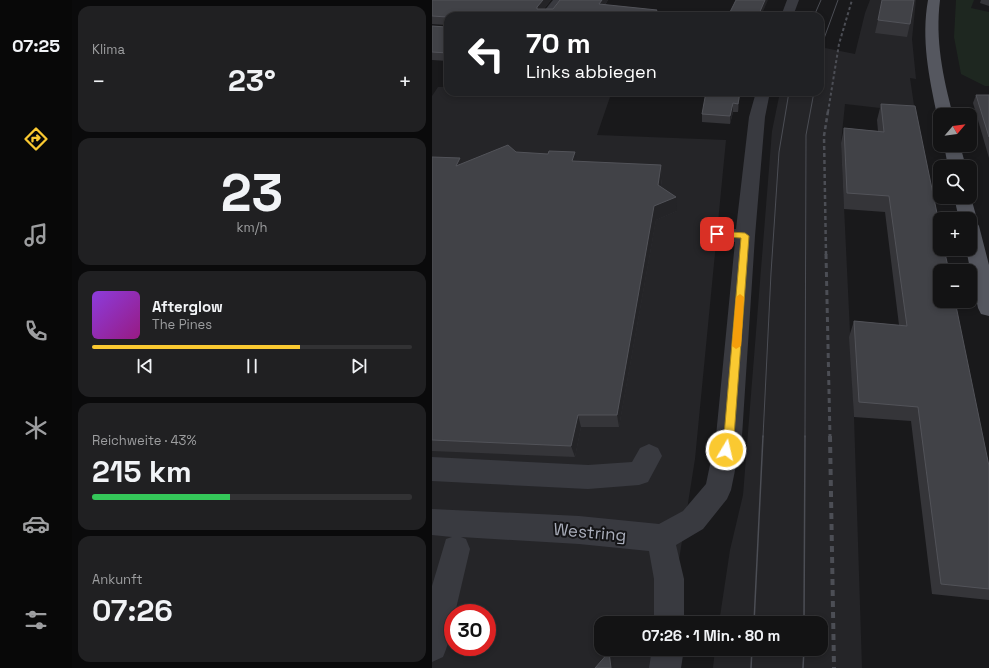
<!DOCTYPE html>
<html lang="de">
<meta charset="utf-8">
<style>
:root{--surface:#131314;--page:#202022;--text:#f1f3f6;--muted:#9d9ea0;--line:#323234;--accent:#fac931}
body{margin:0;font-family:"Space Grotesk",sans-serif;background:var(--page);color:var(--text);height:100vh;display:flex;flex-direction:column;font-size:15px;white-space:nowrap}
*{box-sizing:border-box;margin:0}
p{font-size:13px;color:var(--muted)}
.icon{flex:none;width:22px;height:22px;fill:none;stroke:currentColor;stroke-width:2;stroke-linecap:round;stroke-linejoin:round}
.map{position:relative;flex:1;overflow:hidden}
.details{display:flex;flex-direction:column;gap:6px;padding:6px;background:#0a0a0b;width:360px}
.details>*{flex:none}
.guide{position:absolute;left:12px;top:12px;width:380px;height:84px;border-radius:12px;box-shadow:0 2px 6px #0003,0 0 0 1px var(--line);background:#202124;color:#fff;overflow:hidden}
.needle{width:26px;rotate:61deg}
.controls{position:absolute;left:501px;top:108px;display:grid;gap:8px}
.controls a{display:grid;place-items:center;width:44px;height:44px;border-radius:8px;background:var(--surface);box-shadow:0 2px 6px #0003,0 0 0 1px var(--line);font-size:20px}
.speed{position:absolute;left:12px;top:604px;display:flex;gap:8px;font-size:20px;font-weight:700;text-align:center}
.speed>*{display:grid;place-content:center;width:52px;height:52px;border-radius:50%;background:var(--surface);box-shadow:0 2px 6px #0003,0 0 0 1px var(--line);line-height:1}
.speed .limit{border:6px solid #d22;background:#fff;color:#111}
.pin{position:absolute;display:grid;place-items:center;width:34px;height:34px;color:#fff;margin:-17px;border-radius:8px;box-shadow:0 2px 6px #0006}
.me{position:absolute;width:44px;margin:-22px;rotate:9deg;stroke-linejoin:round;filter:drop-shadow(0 0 3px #0008)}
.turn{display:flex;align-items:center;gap:14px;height:84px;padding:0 16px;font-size:18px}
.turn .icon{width:52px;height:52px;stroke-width:2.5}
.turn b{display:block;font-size:28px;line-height:34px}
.big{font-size:30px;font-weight:700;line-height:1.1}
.details .card{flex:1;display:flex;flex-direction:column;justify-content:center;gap:6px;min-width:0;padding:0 14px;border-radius:12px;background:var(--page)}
.details .dial{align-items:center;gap:0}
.dial b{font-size:52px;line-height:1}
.song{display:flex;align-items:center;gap:12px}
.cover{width:48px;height:48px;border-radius:6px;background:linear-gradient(135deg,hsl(270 70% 55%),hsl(310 70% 35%))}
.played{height:4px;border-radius:2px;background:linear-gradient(90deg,var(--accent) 65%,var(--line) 65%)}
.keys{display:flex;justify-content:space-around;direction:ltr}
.heat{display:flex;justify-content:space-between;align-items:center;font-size:22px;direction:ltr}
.charge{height:6px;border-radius:3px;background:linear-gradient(90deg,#34c759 43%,var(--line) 0)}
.trip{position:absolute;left:162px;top:616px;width:234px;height:40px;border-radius:12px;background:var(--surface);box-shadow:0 2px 6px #0003,0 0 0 1px var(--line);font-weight:700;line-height:40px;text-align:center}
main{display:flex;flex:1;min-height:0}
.tab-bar{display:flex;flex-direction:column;width:72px;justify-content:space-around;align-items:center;background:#080808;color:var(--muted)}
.tab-bar .icon{width:28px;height:28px}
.tab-bar .selected{color:var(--accent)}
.tab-bar b{font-size:18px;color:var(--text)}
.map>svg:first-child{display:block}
</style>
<main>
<nav class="tab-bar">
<b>07:25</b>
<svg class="icon selected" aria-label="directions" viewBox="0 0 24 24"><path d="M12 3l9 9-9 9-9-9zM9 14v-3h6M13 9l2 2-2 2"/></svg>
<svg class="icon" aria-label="music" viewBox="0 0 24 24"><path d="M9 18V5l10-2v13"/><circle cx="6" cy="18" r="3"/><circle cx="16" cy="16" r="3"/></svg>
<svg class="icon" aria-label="phone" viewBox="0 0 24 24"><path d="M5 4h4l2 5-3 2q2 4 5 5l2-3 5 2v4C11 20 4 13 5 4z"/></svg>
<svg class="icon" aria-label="climate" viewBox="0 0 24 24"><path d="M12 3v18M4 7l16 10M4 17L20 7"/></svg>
<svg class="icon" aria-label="car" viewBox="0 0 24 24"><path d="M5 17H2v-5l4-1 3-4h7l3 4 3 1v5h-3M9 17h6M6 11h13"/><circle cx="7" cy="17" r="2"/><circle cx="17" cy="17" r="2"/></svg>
<svg class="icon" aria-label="filters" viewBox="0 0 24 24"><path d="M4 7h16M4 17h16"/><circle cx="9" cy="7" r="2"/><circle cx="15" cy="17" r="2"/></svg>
</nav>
<section class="details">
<div class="card"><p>Klima</p>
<div class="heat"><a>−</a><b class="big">23°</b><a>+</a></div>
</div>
<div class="card dial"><b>23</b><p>km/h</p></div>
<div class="card">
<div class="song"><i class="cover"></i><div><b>Afterglow</b><p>The Pines</p></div></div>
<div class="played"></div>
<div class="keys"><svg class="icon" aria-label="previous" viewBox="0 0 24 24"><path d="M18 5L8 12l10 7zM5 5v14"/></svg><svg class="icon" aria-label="pause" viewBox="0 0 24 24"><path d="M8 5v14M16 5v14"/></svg><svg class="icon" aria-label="next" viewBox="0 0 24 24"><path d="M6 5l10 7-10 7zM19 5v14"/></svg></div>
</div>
<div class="card"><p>Reichweite · 43%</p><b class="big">215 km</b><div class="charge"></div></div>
<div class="card"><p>Ankunft</p><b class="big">07:26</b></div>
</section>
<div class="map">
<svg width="557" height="668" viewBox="0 0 557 668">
<rect width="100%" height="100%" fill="#19191b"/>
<g fill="#252528" fill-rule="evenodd">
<path d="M 438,0 L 484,0 L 480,39 L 484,79 L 478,78 L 483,112 L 413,104 L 409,143 L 422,417 L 430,668 L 281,668 L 283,649 L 389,649 L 389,623 L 287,623 L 298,550 L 311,495 L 340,131 L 348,92 L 388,92 L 388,47 L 423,54 L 433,13 Z"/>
<path d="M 6,87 L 16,87 L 16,92 L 179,94 L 165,135 L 294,140 L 263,459 L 237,623 L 169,623 L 169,649 L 232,649 L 229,668 L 0,668 L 0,96 ZM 21,613 L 55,613 L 55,647 L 21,647 Z"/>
</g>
<path fill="#1e2720" d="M 524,0 L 542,0 L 539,8 L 557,12 L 557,86 L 553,86 L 529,74 L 522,37 Z"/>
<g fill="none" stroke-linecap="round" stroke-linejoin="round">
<g fill="#393a40" fill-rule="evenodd">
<path d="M 121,0 L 133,0 L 121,16 L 108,16 Z"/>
<path d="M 355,0 L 367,0 L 361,16 L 349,16 Z"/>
<path d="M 324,92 L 338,92 L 333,117 L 323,236 L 310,436 L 299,490 L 295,499 L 271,529 L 244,545 L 252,579 L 252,623 L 222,623 L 222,579 L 217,551 L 147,544 L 29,537 L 34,539 L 38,549 L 23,613 L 21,613 C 21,628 17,643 11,657 L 0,662 L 0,586 L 14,539 L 20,537 L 0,535 L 0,509 L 147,516 L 227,524 L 251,511 L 274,484 L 284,436 L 303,242 L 278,239 L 275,234 L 278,229 L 285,228 L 304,229 L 317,117 Z"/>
<path d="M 217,444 L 226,448 L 230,456 L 216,482 L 207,485 L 156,489 L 0,481 L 0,457 L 156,465 L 200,462 L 208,448 Z"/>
<path d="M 220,649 L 252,649 L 249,668 L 217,668 Z"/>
</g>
<g fill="#55575f" fill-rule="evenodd">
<path d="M 496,0 L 508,0 C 503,40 511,77 521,115 L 508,115 L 508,118 L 505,115 C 497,77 489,39 496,0 Z"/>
<path d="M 512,145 L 528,145 L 534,167 L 516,167 Z"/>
<path d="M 538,194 L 545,219 L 544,221 L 547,226 L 557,265 L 557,316 L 549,314 L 546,308 L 534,249 L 538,249 L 538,219 L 527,219 L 522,197 L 538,197 Z"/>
</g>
<g stroke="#4c4e55" stroke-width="1">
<path d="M 382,16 L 389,0"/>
<path d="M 388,56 L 390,44 L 406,0"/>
<path d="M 331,437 L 339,273 L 347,152 L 357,92"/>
<path d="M 373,437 L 374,135 L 382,92"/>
</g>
<g stroke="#4c4e55" stroke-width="1.5">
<path d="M 322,623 L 331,436"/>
<path d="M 372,623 L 373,436"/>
<path d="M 319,668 L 320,649"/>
<path d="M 371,668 L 372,649"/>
</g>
<path stroke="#4c4e55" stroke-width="2" stroke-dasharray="3 2.5" stroke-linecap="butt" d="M 396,112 L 407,44 L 420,0"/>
<path stroke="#4c4e55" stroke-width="2.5" stroke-dasharray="4 3" stroke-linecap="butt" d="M 394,255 L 392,136 L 396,111"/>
<path stroke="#4c4e55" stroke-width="3" stroke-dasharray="5 4" stroke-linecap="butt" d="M 394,254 L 398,437"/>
<path stroke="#4c4e55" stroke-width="4" stroke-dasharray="6 5" stroke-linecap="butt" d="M 398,436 L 402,668"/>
</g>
<g fill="#353539">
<path d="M 0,0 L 119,0 L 112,9 L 121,9 L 128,0 L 176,0 L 173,5 L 225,10 L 16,16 L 16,61 L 0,60 L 0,26 L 14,27 L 14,25 L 0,24 Z"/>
<path d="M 549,0 L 557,0 L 557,6 L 548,3 Z"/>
<path d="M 446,20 L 478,24 L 475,37 L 443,33 Z"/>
<path d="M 308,92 L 306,112 L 301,112 L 298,124 L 270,122 L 270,114 Z"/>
<path d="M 544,95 L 557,95 L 557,158 L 541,103 Z"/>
<path d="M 449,104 L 557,466 L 557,600 L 500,594 L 479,421 L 422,417 L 417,337 L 422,321 L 467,325 L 453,212 L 412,209 L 409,143 L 412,128 L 446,131 L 445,120 Z"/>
<path d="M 84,152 L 145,162 L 229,165 L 230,178 L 229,187 L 245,211 L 224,220 L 187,427 L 149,427 L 143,457 L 0,451 L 0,157 L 30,164 Z"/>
</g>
<g fill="#242427">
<path d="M 111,0 L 119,0 L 107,15 L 105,7 Z"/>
<path d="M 170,0 L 176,0 L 168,12 L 167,4 Z"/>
<path d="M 333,0 L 336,0 L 329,16 L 326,16 Z"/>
<path d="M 225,10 L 226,16 L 222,16 Z"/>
<path d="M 308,92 L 306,112 L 306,104 Z"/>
<path d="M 301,103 L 301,112 L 298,124 L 298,116 Z"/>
<path d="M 143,152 L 146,165 L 140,161 Z"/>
<path d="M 28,158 L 33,171 L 24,166 Z"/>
<path d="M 229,165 L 230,178 L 227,198 L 226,185 Z"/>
<path d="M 244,197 L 245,211 L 224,220 L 187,427 L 185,415 L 222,206 Z"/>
<path d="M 146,415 L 149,427 L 143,457 L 139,446 Z"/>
<path d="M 177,652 L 182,659 L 182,668 L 179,668 Z"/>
</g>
<g fill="#414247" stroke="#525359">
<path d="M 0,0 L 111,0 L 105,7 L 105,9 L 121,9 L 128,0 L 170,0 L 167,4 L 225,10 L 222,16 L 16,16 L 16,53 L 0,52 L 0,26 L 14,27 L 15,17 L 0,16 Z"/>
<path d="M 304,0 L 333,0 L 326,16 L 296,16 Z"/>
<path d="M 450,0 L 482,0 L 478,24 L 446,20 Z"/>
<path d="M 274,92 L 308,92 L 306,104 L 301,103 L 298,116 L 270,114 Z"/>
<path d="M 544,95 L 557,95 L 557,137 Z"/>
<path d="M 449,104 L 483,106 L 508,228 L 508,249 L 512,249 L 517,271 L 508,271 L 508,301 L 523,301 L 557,466 L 557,589 L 509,584 L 486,407 L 427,402 L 422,321 L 475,326 L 457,196 L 415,193 L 412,128 L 452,132 Z"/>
<path d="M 76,145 L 84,152 L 116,154 L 117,151 L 143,152 L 140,161 L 229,165 L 226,185 L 244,197 L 222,206 L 185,415 L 146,415 L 139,446 L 0,440 L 0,157 L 28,158 L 24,166 Z"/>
<path d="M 177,652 L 179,668 L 163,668 Z"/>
</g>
<path fill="#fac931" stroke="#a28320" d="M 285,231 L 313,233 L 317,236 L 302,436 L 298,453 L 294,454 L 290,453 L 289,450 L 292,436 L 309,238 L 282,236 L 281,234 Z"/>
<path fill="#f59e0b" d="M 308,294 L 312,297 L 309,346 L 304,349 L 300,346 L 304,297 Z"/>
<g text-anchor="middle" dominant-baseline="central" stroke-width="4" stroke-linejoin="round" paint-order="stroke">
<g font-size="17" fill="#aaaebb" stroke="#141416">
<text transform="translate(158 532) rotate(5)">Westring</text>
</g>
</g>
</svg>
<div class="controls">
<a><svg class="needle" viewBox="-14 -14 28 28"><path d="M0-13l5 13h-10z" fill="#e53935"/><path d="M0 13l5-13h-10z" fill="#9d9ea0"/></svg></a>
<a><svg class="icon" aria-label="search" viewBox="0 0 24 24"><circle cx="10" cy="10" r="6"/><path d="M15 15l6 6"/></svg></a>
<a>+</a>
<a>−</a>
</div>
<div class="speed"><div class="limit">30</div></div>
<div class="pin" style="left:285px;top:234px;background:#d93025"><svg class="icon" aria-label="arrive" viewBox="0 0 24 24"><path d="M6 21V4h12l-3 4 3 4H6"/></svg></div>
<svg class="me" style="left:294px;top:450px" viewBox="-20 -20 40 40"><circle r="17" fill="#fac931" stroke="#fff" stroke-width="3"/><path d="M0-11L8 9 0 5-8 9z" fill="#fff"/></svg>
<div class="trip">07:26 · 1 Min. · 80 m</div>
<div class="guide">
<div class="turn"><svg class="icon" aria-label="left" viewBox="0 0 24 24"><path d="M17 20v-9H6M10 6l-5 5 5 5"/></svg><div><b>70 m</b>Links abbiegen</div></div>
</div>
</div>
</main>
